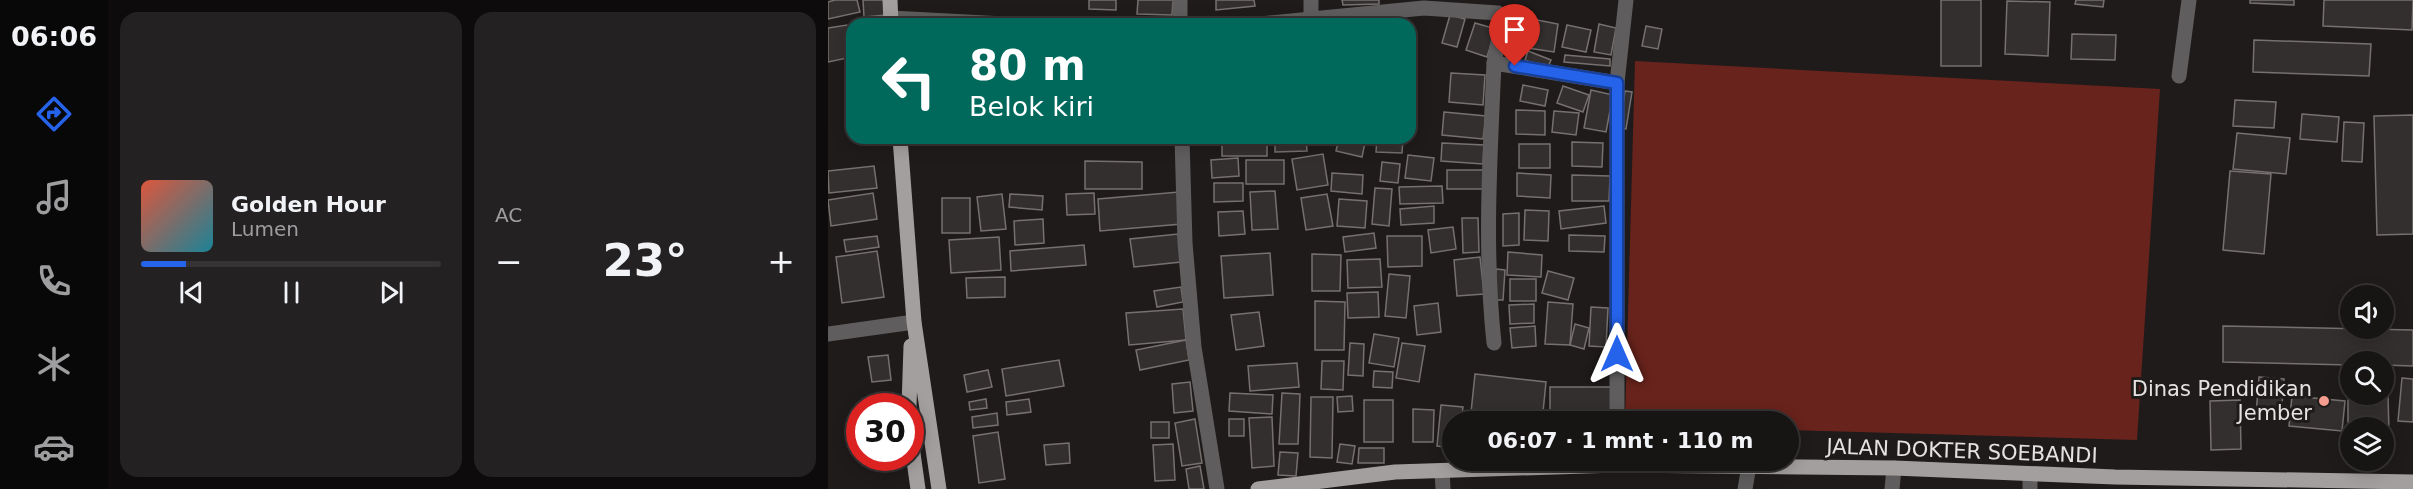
<!DOCTYPE html>
<html lang="id">
<meta charset="utf-8">
<style>
:root{--surface:#171414;--page:#242122;--text:#f1f3f6;--muted:#9e9ea0;--line:#363334;--accent:#2563eb}
body{margin:0;font-family:"DejaVu Sans",sans-serif;background:var(--page);color:var(--text);height:100vh;display:flex;flex-direction:column;font-size:22px;white-space:nowrap}
*{box-sizing:border-box;margin:0}
p{font-size:20px;color:var(--muted)}
.icon{flex:none;width:33px;height:33px;fill:none;stroke:currentColor;stroke-width:2;stroke-linecap:round;stroke-linejoin:round}
.map{position:relative;flex:1;overflow:hidden}
.details{display:flex;flex-direction:column;gap:12px;padding:12px;background:#0d0b0b;width:720px}
.details>*{flex:none}
.banner{position:absolute;left:18px;top:18px;width:570px;height:126px;border-radius:18px;box-shadow:0 3px 15px #0003,0 0 0 2px var(--line);background:#00695c;color:#fff;overflow:hidden}
.buttons{position:absolute;left:1512px;top:285px;display:grid;gap:12px}
.buttons a{display:grid;place-items:center;width:54px;height:54px;border-radius:50%;background:var(--surface);box-shadow:0 3px 15px #0003,0 0 0 2px var(--line);font-size:30px}
.speed{position:absolute;left:18px;top:393px;display:flex;gap:12px;font-size:30px;font-weight:700;text-align:center}
.speed>*{display:grid;place-content:center;width:78px;height:78px;border-radius:50%;background:var(--surface);box-shadow:0 3px 15px #0003,0 0 0 2px var(--line);line-height:1}
.speed .limit{border:9px solid #d22;background:#fff;color:#111}
.pin{position:absolute;display:grid;place-items:center;width:51px;height:51px;color:#fff;margin:-62px -26px;border-radius:50% 50% 50% 0;rotate:-45deg;box-shadow:0 0 6px #0007}
.pin .icon{rotate:45deg}
.me{position:absolute;width:66px;margin:-33px;rotate:0deg;stroke-linejoin:round;filter:drop-shadow(0 0 4px #0008)}
.turn{display:flex;align-items:center;gap:21px;height:126px;padding:0 24px;font-size:27px}
.turn .icon{width:78px;height:78px;stroke-width:2.5}
.turn b{display:block;font-size:42px;line-height:51px}
.big{font-size:45px;font-weight:700;line-height:1.1}
.details .card{flex:1;display:flex;flex-direction:column;justify-content:center;gap:9px;min-width:0;padding:0 21px;border-radius:18px;background:var(--page)}
.song{display:flex;align-items:center;gap:18px}
.cover{width:72px;height:72px;border-radius:9px;background:linear-gradient(135deg,hsl(10 70% 55%),hsl(190 70% 35%))}
.played{height:6px;border-radius:3px;background:linear-gradient(90deg,var(--accent) 15%,var(--line) 15%)}
.keys{display:flex;justify-content:space-around;direction:ltr}
.heat{display:flex;justify-content:space-between;align-items:center;font-size:33px;direction:ltr}
.details .tiles{flex:1;display:grid;gap:12px;grid-template-columns:repeat(2,1fr)}
.trip{position:absolute;left:614px;top:411px;width:357px;height:60px;border-radius:30px;background:var(--surface);box-shadow:0 3px 15px #0003,0 0 0 2px var(--line);font-weight:700;line-height:60px;text-align:center}
main{display:flex;flex:1;min-height:0}
.tabs{display:flex;flex-direction:column;width:108px;justify-content:space-around;align-items:center;background:#090808;color:var(--muted)}
.tabs .icon{width:42px;height:42px}
.tabs .on{color:var(--accent)}
.tabs b{font-size:27px;color:var(--text)}
.map>svg:first-child{display:block}
</style>
<main>
<nav class="tabs">
<b>06:06</b>
<svg class="icon on" aria-label="directions" viewBox="0 0 24 24"><path d="M12 3l9 9-9 9-9-9zM9 14v-3h6M13 9l2 2-2 2"/></svg>
<svg class="icon" aria-label="music" viewBox="0 0 24 24"><path d="M9 18V5l10-2v13"/><circle cx="6" cy="18" r="3"/><circle cx="16" cy="16" r="3"/></svg>
<svg class="icon" aria-label="phone" viewBox="0 0 24 24"><path d="M5 4h4l2 5-3 2q2 4 5 5l2-3 5 2v4C11 20 4 13 5 4z"/></svg>
<svg class="icon" aria-label="climate" viewBox="0 0 24 24"><path d="M12 3v18M4 7l16 10M4 17L20 7"/></svg>
<svg class="icon" aria-label="car" viewBox="0 0 24 24"><path d="M5 17H2v-5l4-1 3-4h7l3 4 3 1v5h-3M9 17h6M6 11h13"/><circle cx="7" cy="17" r="2"/><circle cx="17" cy="17" r="2"/></svg>
</nav>
<section class="details">
<div class="tiles">
<div class="card">
<div class="song"><i class="cover"></i><div><b>Golden Hour</b><p>Lumen</p></div></div>
<div class="played"></div>
<div class="keys"><svg class="icon" aria-label="previous" viewBox="0 0 24 24"><path d="M18 5L8 12l10 7zM5 5v14"/></svg><svg class="icon" aria-label="pause" viewBox="0 0 24 24"><path d="M8 5v14M16 5v14"/></svg><svg class="icon" aria-label="next" viewBox="0 0 24 24"><path d="M6 5l10 7-10 7zM19 5v14"/></svg></div>
</div>
<div class="card"><p>AC</p>
<div class="heat"><a>−</a><b class="big">23°</b><a>+</a></div>
</div>
</div>
</section>
<div class="map">
<svg width="1585" height="489" viewBox="0 0 1585 489">
<rect width="100%" height="100%" fill="#1f1b1a"/>
<path fill="#68231c" d="M 807,61 L 1332,89 L 1309,440 L 960,430 L 960,422 L 797,421 Z"/>
<g fill="#332f2e" stroke="#767170" stroke-width="1.5">
<path d="M 7,0 L 29,0 L 32,12 L 0,19 L 0,2 Z"/>
<path d="M 35,0 L 57,0 L 58,15 L 36,17 Z"/>
<path d="M 261,0 L 288,0 L 288,10 L 261,9 Z"/>
<path d="M 310,0 L 345,0 L 344,15 L 309,14 Z"/>
<path d="M 388,0 L 426,0 L 427,6 L 388,10 Z"/>
<path d="M 514,0 L 551,0 L 551,4 L 515,5 Z"/>
<rect x="1113" y="0" width="40" height="66"/>
<path d="M 1248,0 L 1276,0 L 1275,7 L 1247,4 Z"/>
<path d="M 1422,0 L 1466,0 L 1466,5 L 1422,3 Z"/>
<path d="M 1496,0 L 1585,0 L 1584,30 L 1495,26 Z"/>
<path d="M 1179,1 L 1222,2 L 1220,56 L 1177,54 Z"/>
<path d="M 622,15 L 637,19 L 629,47 L 614,43 Z"/>
<path d="M 704,19 L 730,24 L 726,52 L 700,48 Z"/>
<path d="M 647,23 L 668,29 L 659,57 L 638,50 Z"/>
<path d="M 771,24 L 788,28 L 783,55 L 766,52 Z"/>
<path d="M 19,25 L 24,57 L 0,62 L 0,28 Z"/>
<path d="M 739,25 L 763,30 L 758,52 L 734,47 Z"/>
<path d="M 818,26 L 834,29 L 830,49 L 814,46 Z"/>
<path d="M 582,33 L 586,33 L 587,57 L 582,57 Z"/>
<path d="M 1244,34 L 1288,35 L 1287,60 L 1243,59 Z"/>
<path d="M 1426,40 L 1543,44 L 1541,76 L 1425,72 Z"/>
<path d="M 700,51 L 723,60 L 719,69 L 697,60 Z"/>
<path d="M 737,55 L 782,59 L 782,66 L 736,62 Z"/>
<path d="M 623,73 L 657,75 L 655,105 L 621,102 Z"/>
<path d="M 695,85 L 720,90 L 717,106 L 692,101 Z"/>
<path d="M 735,86 L 761,95 L 755,112 L 729,103 Z"/>
<path d="M 763,90 L 785,95 L 778,132 L 756,128 Z"/>
<path d="M 797,91 L 804,92 L 798,129 L 792,128 Z"/>
<path d="M 1407,100 L 1448,102 L 1446,128 L 1405,126 Z"/>
<path d="M 688,110 L 717,111 L 717,135 L 688,134 Z"/>
<path d="M 726,111 L 751,113 L 748,135 L 724,132 Z"/>
<path d="M 616,112 L 658,116 L 655,139 L 614,135 Z"/>
<path d="M 1474,114 L 1511,117 L 1509,142 L 1472,139 Z"/>
<path d="M 1585,115 L 1585,234 L 1549,235 L 1546,116 Z"/>
<path d="M 1516,122 L 1536,123 L 1534,162 L 1514,161 Z"/>
<path d="M 1409,133 L 1462,138 L 1458,174 L 1405,169 Z"/>
<rect x="394" y="138" width="45" height="18"/>
<path d="M 447,138 L 478,138 L 479,151 L 447,152 Z"/>
<path d="M 511,138 L 538,138 L 534,157 L 508,151 Z"/>
<path d="M 549,138 L 575,138 L 574,153 L 548,152 Z"/>
<path d="M 744,142 L 775,143 L 774,167 L 744,166 Z"/>
<path d="M 614,143 L 656,145 L 655,164 L 613,161 Z"/>
<rect x="691" y="144" width="31" height="24"/>
<path d="M 495,154 L 500,185 L 469,190 L 464,159 Z"/>
<path d="M 580,155 L 606,158 L 603,181 L 577,178 Z"/>
<path d="M 410,158 L 411,176 L 384,178 L 383,160 Z"/>
<rect x="418" y="160" width="38" height="24"/>
<path d="M 257,161 L 314,162 L 314,189 L 257,189 Z"/>
<path d="M 554,162 L 572,164 L 570,183 L 552,181 Z"/>
<path d="M 46,166 L 49,188 L 1,193 L 0,171 Z"/>
<rect x="619" y="170" width="36" height="19"/>
<path d="M 1402,171 L 1443,174 L 1436,254 L 1395,250 Z"/>
<path d="M 504,173 L 535,175 L 534,194 L 503,191 Z"/>
<path d="M 689,173 L 723,175 L 722,198 L 689,196 Z"/>
<path d="M 744,175 L 782,176 L 781,201 L 744,201 Z"/>
<path d="M 386,183 L 415,183 L 415,201 L 386,202 Z"/>
<path d="M 614,186 L 615,203 L 572,204 L 571,187 Z"/>
<path d="M 547,188 L 564,189 L 561,226 L 544,224 Z"/>
<path d="M 447,191 L 450,229 L 424,230 L 422,192 Z"/>
<path d="M 351,192 L 354,224 L 272,231 L 270,199 Z"/>
<path d="M 45,193 L 49,219 L 3,226 L 0,200 Z"/>
<path d="M 266,193 L 267,214 L 239,215 L 238,194 Z"/>
<path d="M 174,194 L 178,229 L 153,231 L 149,197 Z"/>
<path d="M 182,194 L 215,196 L 214,210 L 181,207 Z"/>
<path d="M 499,194 L 505,226 L 478,230 L 473,198 Z"/>
<rect x="114" y="198" width="28" height="35"/>
<path d="M 511,199 L 539,201 L 537,228 L 509,226 Z"/>
<path d="M 606,206 L 606,223 L 573,225 L 572,209 Z"/>
<path d="M 776,206 L 778,223 L 733,229 L 731,211 Z"/>
<path d="M 697,210 L 721,211 L 720,241 L 696,240 Z"/>
<path d="M 415,211 L 417,234 L 391,236 L 390,212 Z"/>
<path d="M 691,213 L 691,245 L 675,246 L 675,214 Z"/>
<path d="M 634,218 L 650,218 L 651,252 L 635,253 Z"/>
<path d="M 215,219 L 216,243 L 187,245 L 186,221 Z"/>
<path d="M 625,227 L 628,249 L 603,253 L 600,230 Z"/>
<path d="M 546,233 L 548,248 L 517,252 L 515,237 Z"/>
<path d="M 350,234 L 353,262 L 306,267 L 302,239 Z"/>
<path d="M 741,235 L 777,236 L 776,252 L 741,251 Z"/>
<path d="M 49,236 L 51,247 L 18,252 L 16,240 Z"/>
<path d="M 559,236 L 594,236 L 594,266 L 560,267 Z"/>
<path d="M 171,237 L 173,270 L 123,273 L 121,240 Z"/>
<path d="M 256,245 L 258,265 L 183,271 L 182,251 Z"/>
<path d="M 49,251 L 56,297 L 14,303 L 8,257 Z"/>
<path d="M 680,252 L 714,255 L 713,277 L 679,275 Z"/>
<path d="M 442,253 L 445,295 L 396,298 L 393,256 Z"/>
<path d="M 484,254 L 513,255 L 512,291 L 484,291 Z"/>
<path d="M 652,257 L 656,294 L 629,296 L 626,260 Z"/>
<path d="M 552,259 L 554,287 L 520,288 L 519,260 Z"/>
<path d="M 668,269 L 677,270 L 675,300 L 666,300 Z"/>
<path d="M 720,271 L 746,278 L 740,300 L 714,293 Z"/>
<path d="M 561,274 L 582,276 L 578,318 L 557,316 Z"/>
<path d="M 177,277 L 177,297 L 139,298 L 138,278 Z"/>
<rect x="682" y="279" width="26" height="22"/>
<path d="M 353,287 L 355,302 L 329,307 L 326,291 Z"/>
<path d="M 550,292 L 551,317 L 520,318 L 519,293 Z"/>
<path d="M 487,301 L 517,302 L 516,350 L 487,350 Z"/>
<path d="M 720,302 L 745,304 L 742,345 L 717,344 Z"/>
<path d="M 610,303 L 613,332 L 589,335 L 586,306 Z"/>
<path d="M 706,304 L 706,323 L 682,324 L 681,305 Z"/>
<path d="M 763,307 L 780,308 L 778,347 L 761,346 Z"/>
<path d="M 355,309 L 358,340 L 301,345 L 298,313 Z"/>
<path d="M 431,312 L 436,346 L 408,350 L 403,315 Z"/>
<path d="M 747,324 L 761,328 L 756,349 L 742,345 Z"/>
<path d="M 707,326 L 708,346 L 684,348 L 682,328 Z"/>
<path d="M 1395,326 L 1585,330 L 1585,366 L 1556,365 L 1556,362 L 1522,362 L 1522,365 L 1395,362 Z"/>
<path d="M 546,334 L 571,338 L 566,367 L 541,363 Z"/>
<path d="M 358,340 L 361,360 L 312,370 L 308,350 Z"/>
<path d="M 522,343 L 536,344 L 535,376 L 520,375 Z"/>
<path d="M 574,343 L 597,346 L 591,382 L 568,378 Z"/>
<path d="M 60,355 L 63,380 L 44,382 L 40,357 Z"/>
<path d="M 231,360 L 236,386 L 178,396 L 174,369 Z"/>
<path d="M 494,361 L 516,361 L 515,390 L 493,389 Z"/>
<path d="M 469,363 L 471,387 L 422,391 L 420,366 Z"/>
<path d="M 160,370 L 164,387 L 139,392 L 136,375 Z"/>
<path d="M 546,371 L 565,372 L 564,388 L 545,387 Z"/>
<path d="M 647,374 L 718,382 L 714,422 L 642,422 Z"/>
<path d="M 1431,377 L 1456,379 L 1453,418 L 1428,415 Z"/>
<path d="M 1574,378 L 1585,379 L 1585,422 L 1570,421 Z"/>
<path d="M 362,382 L 365,411 L 346,413 L 344,384 Z"/>
<path d="M 722,387 L 784,387 L 785,422 L 722,422 Z"/>
<path d="M 402,393 L 445,395 L 444,414 L 401,411 Z"/>
<path d="M 454,393 L 472,394 L 470,444 L 451,444 Z"/>
<path d="M 524,396 L 525,411 L 510,412 L 509,397 Z"/>
<path d="M 1464,396 L 1517,401 L 1514,431 L 1461,426 Z"/>
<path d="M 1520,396 L 1560,396 L 1561,432 L 1556,432 L 1556,428 L 1522,428 L 1522,432 L 1520,432 Z"/>
<path d="M 483,397 L 505,397 L 504,458 L 482,457 Z"/>
<path d="M 158,399 L 159,408 L 142,410 L 141,402 Z"/>
<path d="M 201,399 L 203,412 L 179,415 L 178,402 Z"/>
<rect x="536" y="400" width="29" height="42"/>
<path d="M 1412,400 L 1413,449 L 1383,450 L 1382,401 Z"/>
<path d="M 613,405 L 635,407 L 633,422 L 624,422 L 624,448 L 609,446 Z"/>
<path d="M 585,409 L 606,410 L 605,442 L 585,442 Z"/>
<path d="M 169,413 L 170,425 L 145,428 L 144,417 Z"/>
<path d="M 444,417 L 446,466 L 424,468 L 421,418 Z"/>
<path d="M 367,419 L 374,463 L 354,466 L 347,423 Z"/>
<rect x="401" y="419" width="15" height="17"/>
<rect x="323" y="422" width="18" height="16"/>
<path d="M 170,432 L 177,479 L 151,483 L 145,436 Z"/>
<path d="M 241,443 L 242,463 L 218,465 L 216,445 Z"/>
<path d="M 345,444 L 347,480 L 327,481 L 325,445 Z"/>
<path d="M 512,444 L 527,446 L 524,464 L 509,462 Z"/>
<path d="M 531,448 L 556,448 L 556,463 L 530,463 Z"/>
<path d="M 452,452 L 470,453 L 468,476 L 450,475 Z"/>
<path d="M 372,466 L 376,489 L 361,489 L 358,469 Z"/>
</g>
<g fill="none" stroke-linecap="round" stroke-linejoin="round">
<g stroke="#5f5d5d" stroke-width="15">
<path d="M 483,0 L 483,18"/>
<path d="M 63,18 L 176,24"/>
<path d="M 352,24 L 352,0"/>
<path d="M 432,24 L 596,8 L 670,13 L 674,20 L 666,63 L 789,83"/>
<path d="M 1351,76 L 1361,0"/>
<path d="M 354,138 L 357,243 L 366,347 L 389,489"/>
<path d="M 0,334 L 86,322"/>
<path d="M 666,343 C 656,250 662,157 666,63"/>
<path d="M 789,422 L 789,83 L 798,0"/>
<path d="M 614,471 L 615,489"/>
<path d="M 1202,474 L 1202,489"/>
<path d="M 917,489 L 921,466"/>
<path d="M 1064,489 L 1066,468"/>
</g>
<g stroke="#a39f9e" stroke-width="15">
<path d="M 62,0 L 63,24"/>
<path d="M 72,138 L 86,322 L 111,489"/>
<path d="M 81,406 L 83,346"/>
<path d="M 82,432 L 90,489"/>
<path d="M 430,489 L 567,472 L 789,465 L 1066,468 L 1287,477 L 1585,482"/>
</g>
</g>
<g fill="none" stroke-linecap="round" stroke-linejoin="round">
<g stroke="#184099" stroke-width="15">
<path id="route" d="M 687,66 L 789,83 L 789,354"/>
</g>
<use href="#route" stroke="#2563eb" stroke-width="10"/>
</g>
<circle fill="#f59d8f" stroke="#1f1b1a" stroke-width="2" cx="1496" cy="401" r="6"/>
<g text-anchor="middle" dominant-baseline="central" stroke-width="6" stroke-linejoin="round" paint-order="stroke">
<g font-size="21" fill="#e5e2e2" stroke="#1f1b1a" text-anchor="end">
<text x="1484" y="389">Dinas Pendidikan<tspan x="1484" dy="24">Jember</tspan></text>
</g>
<g font-size="21" fill="#e5e2e2" stroke="#1f1b1a">
<text transform="translate(1134 451) rotate(2)">JALAN DOKTER SOEBANDI</text>
</g>
</g>
</svg>
<div class="buttons">
<a><svg class="icon" aria-label="sound" viewBox="0 0 24 24"><path d="M4 9h4l5-4v14l-5-4H4zM17 9q2 3 0 6"/></svg></a>
<a><svg class="icon" aria-label="search" viewBox="0 0 24 24"><circle cx="10" cy="10" r="6"/><path d="M15 15l6 6"/></svg></a>
<a><svg class="icon" aria-label="layers" viewBox="0 0 24 24"><path d="M12 4l9 5-9 5-9-5zM3 14l9 5 9-5"/></svg></a>
</div>
<div class="speed"><div class="limit">30</div></div>
<div class="pin" style="left:687px;top:66px;background:#d93025"><svg class="icon" aria-label="arrive" viewBox="0 0 24 24"><path d="M6 21V4h12l-3 4 3 4H6"/></svg></div>
<svg class="me" style="left:789px;top:354px" viewBox="-20 -20 40 40"><path d="M0-17L14 15 0 8-14 15z" fill="#2563eb" stroke="#fff" stroke-width="4"/></svg>
<div class="trip">06:07 · 1 mnt · 110 m</div>
<div class="banner">
<div class="turn"><svg class="icon" aria-label="left" viewBox="0 0 24 24"><path d="M17 20v-9H6M10 6l-5 5 5 5"/></svg><div><b>80 m</b>Belok kiri</div></div>
</div>
</div>
</main>
